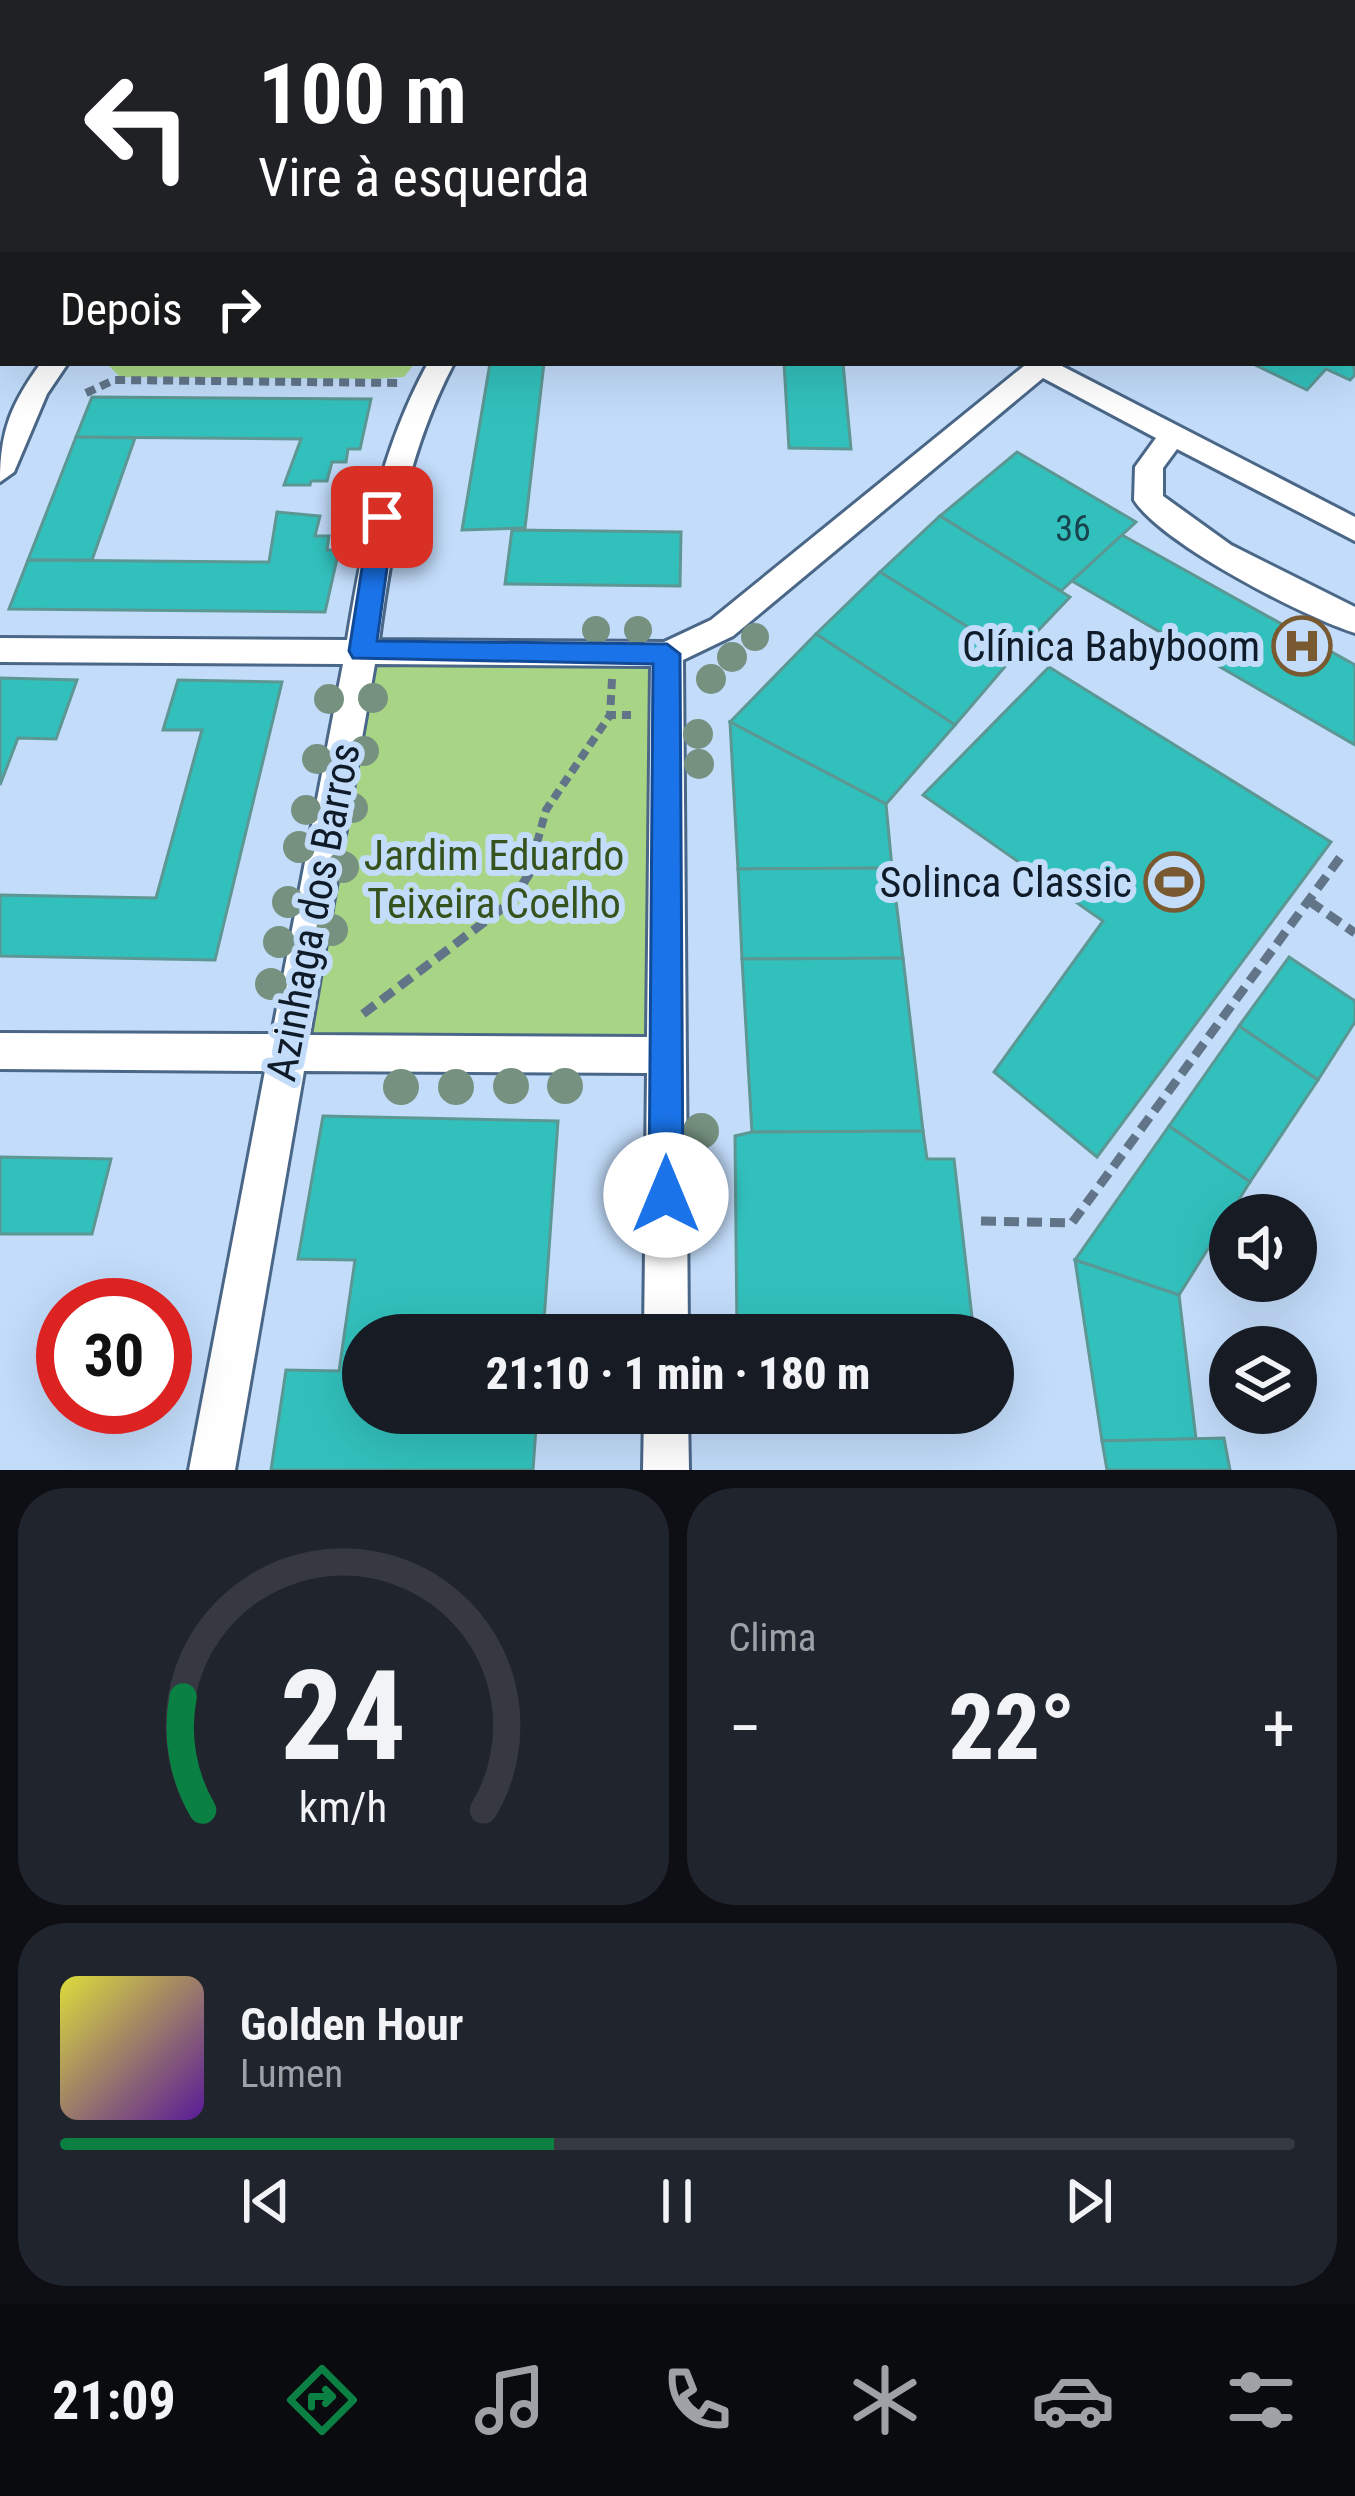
<!DOCTYPE html>
<html lang="pt">
<meta charset="utf-8">
<style>
:root{--surface:#171b24;--page:#20242c;--text:#f1f3f6;--muted:#9ea1a6;--line:#363941;--accent:#0b8043}
body{margin:0;font-family:"Roboto Condensed",sans-serif;background:var(--page);color:var(--text);height:100vh;display:flex;flex-direction:column;font-size:45px;white-space:nowrap}
*{box-sizing:border-box;margin:0}
p{font-size:39px;color:var(--muted)}
.icon{flex:none;width:66px;height:66px;fill:none;stroke:currentColor;stroke-width:2;stroke-linecap:round;stroke-linejoin:round}
.map{position:relative;height:1470px;overflow:hidden}
.drawer{display:flex;flex-direction:column;gap:18px;padding:18px;background:#0d0f14;flex:1}
.drawer>*{flex:none}
.banner{position:absolute;left:0px;top:0px;width:1356px;height:366px;box-shadow:0 12px 48px #0002;background:#202124;color:#fff;overflow:hidden}
.controls{position:absolute;left:1209px;top:1194px;display:grid;gap:24px}
.controls a{display:grid;place-items:center;width:108px;height:108px;border-radius:50%;background:var(--surface);box-shadow:0 12px 48px #0002;font-size:60px}
.speed{position:absolute;left:36px;top:1278px;display:flex;gap:24px;font-size:60px;font-weight:700;text-align:center}
.speed>*{display:grid;place-content:center;width:156px;height:156px;border-radius:50%;background:var(--surface);box-shadow:0 12px 48px #0002;line-height:1}
.speed .limit{border:18px solid #d22;background:#fff;color:#111}
.pin{position:absolute;display:grid;place-items:center;width:102px;height:102px;color:#fff;margin:-51px;border-radius:24px;box-shadow:0 6px 18px #0006}
.me{position:absolute;width:132px;margin:-66px;rotate:0deg;stroke-linejoin:round;filter:drop-shadow(0 0 9px #0008)}
.turn{display:flex;align-items:center;gap:42px;height:252px;padding:0 60px;font-size:54px}
.turn .icon{width:156px;height:156px;stroke-width:2.5}
.turn b{display:block;font-size:84px;line-height:102px}
.then{display:flex;align-items:center;height:114px;padding:0 60px;background:#0003;gap:24px;font-size:45px}
.big{font-size:90px;font-weight:800;line-height:1.1}
.drawer .widget{flex:1;display:flex;flex-direction:column;justify-content:center;gap:18px;min-width:0;padding:0 42px;border-radius:48px;background:var(--page)}
.drawer .dial{align-items:center;gap:0}
.dial svg{height:312px;overflow:visible;fill:none;stroke:var(--line);stroke-width:7;stroke-linecap:round;text-anchor:middle}
.dial text{fill:var(--text);stroke:none}
.song{display:flex;align-items:center;gap:36px}
.cover{width:144px;height:144px;border-radius:18px;background:linear-gradient(135deg,hsl(60 70% 55%),hsl(270 70% 35%))}
.played{height:12px;border-radius:6px;background:linear-gradient(90deg,var(--accent) 40%,var(--line) 40%)}
.keys{display:flex;justify-content:space-around;direction:ltr}
.heat{display:flex;justify-content:space-between;align-items:center;font-size:66px;direction:ltr}
.drawer .tiles{flex:1;display:grid;gap:18px;grid-template-columns:1fr 1fr}
.widget:last-child{grid-column:span 2}
.trip{position:absolute;left:342px;top:1314px;width:672px;height:120px;border-radius:60px;background:var(--surface);box-shadow:0 12px 48px #0002;font-weight:800;line-height:120px;text-align:center}
.tabs{display:flex;height:192px;justify-content:space-around;align-items:center;background:#090b0e;color:var(--muted)}
.tabs .icon{width:84px;height:84px}
.tabs .selected{color:var(--accent)}
.tabs b{font-size:54px;color:var(--text)}
.map>svg:first-child{display:block}
</style>
<div class="map">
<svg width="1355" height="1470" viewBox="0 0 1355 1470">
<rect width="100%" height="100%" fill="#c2dcfa"/>
<g fill="#a8d585">
<path d="M 415,363 L 404,377 L 373,379 L 120,377 L 108,365 Z"/>
<path d="M 362,651 L 667,654 L 666,1055 L 286,1053 Z"/>
</g>
<g fill="#32c0bc" stroke="#5c9794" stroke-width="3">
<path d="M 1353,358 L 1355,375 L 1350,380 L 1326,369 L 1307,390 L 1251,363 L 1353,363 Z"/>
<path d="M 490,363 L 544,363 L 525,528 L 462,530 Z"/>
<path d="M 784,363 L 843,363 L 851,449 L 789,448 Z"/>
<path d="M 92,397 L 371,399 L 360,449 L 348,449 L 346,462 L 332,462 L 327,481 L 311,481 L 310,485 L 284,485 L 301,439 L 76,437 Z"/>
<path d="M 76,437 L 135,438 L 92,560 L 28,560 Z"/>
<path d="M 1017,452 L 1136,522 L 1061,591 L 940,516 Z"/>
<path d="M 277,512 L 320,516 L 315,536 L 329,536 L 327,550 L 339,550 L 325,612 L 9,609 L 28,560 L 269,562 Z"/>
<path d="M 940,516 L 1070,597 L 1014,656 L 880,572 Z"/>
<path d="M 512,530 L 681,532 L 680,586 L 505,584 Z"/>
<path d="M 1122,535 L 1355,665 L 1355,745 L 1072,581 Z"/>
<path d="M 880,572 L 1014,656 L 955,725 L 816,634 Z"/>
<path d="M 816,634 L 955,725 L 886,804 L 730,722 Z"/>
<path d="M 1049,667 L 1331,842 L 1097,1157 L 994,1072 L 1103,921 L 923,795 Z"/>
<path d="M 0,678 L 77,680 L 56,739 L 18,738 L 0,785 Z"/>
<path d="M 178,680 L 282,682 L 215,960 L 0,956 L 0,895 L 156,898 L 202,730 L 163,730 Z"/>
<path d="M 730,722 L 886,804 L 892,868 L 738,869 Z"/>
<path d="M 892,868 L 903,958 L 742,959 L 738,869 Z"/>
<path d="M 1289,957 L 1355,1001 L 1355,1022 L 1318,1080 L 1239,1026 Z"/>
<path d="M 903,958 L 923,1131 L 752,1132 L 742,959 Z"/>
<path d="M 1239,1026 L 1318,1080 L 1250,1182 L 1169,1126 Z"/>
<path d="M 323,1116 L 558,1121 L 543,1335 L 363,1335 L 363,1413 L 537,1413 L 533,1470 L 271,1470 L 286,1370 L 339,1371 L 355,1260 L 298,1259 Z"/>
<path d="M 1169,1126 L 1250,1182 L 1179,1295 L 1075,1260 Z"/>
<path d="M 923,1131 L 927,1159 L 954,1159 L 974,1335 L 737,1335 L 735,1136 L 752,1132 Z"/>
<path d="M 0,1157 L 111,1159 L 92,1234 L 0,1234 Z"/>
<path d="M 1075,1260 L 1179,1295 L 1196,1439 L 1102,1441 Z"/>
<path d="M 738,1413 L 983,1413 L 984,1420 L 738,1417 Z"/>
<path d="M 1224,1438 L 1230,1470 L 1107,1470 L 1102,1441 Z"/>
</g>
<g fill="none" stroke-linecap="round" stroke-linejoin="round">
<g stroke="#4a6788" stroke-width="6">
<g id="street">
<path d="M 331,0 L 354,0 L 356,3 L 333,3 Z"/>
<rect x="810" y="0" width="20" height="3"/>
<path d="M 1134,0 L 1160,0 L 1162,3 L 1136,3 Z"/>
<rect x="1353" y="74" width="2" height="13"/>
<rect x="1353" y="196" width="2" height="14"/>
<path d="M 0,314 L 3,315 L 3,332 L 0,331 Z"/>
<path d="M 41,363 L 68,363 L 47,394 L 14,472 L 0,482 C 0,431 11,404 41,363 Z"/>
<path d="M 428,363 L 454,363 C 408,451 392,542 379,640 L 664,642 L 711,620 L 1024,366 L 1022,363 L 1056,363 L 1355,517 L 1355,541 L 1177,449 L 1163,468 L 1163,496 L 1231,545 L 1355,607 L 1355,633 C 1304,617 1162,544 1134,500 L 1135,467 L 1156,438 L 1043,378 L 733,636 L 683,660 L 688,1335 L 644,1335 L 647,1073 L 304,1071 L 235,1470 L 189,1470 L 265,1071 L 0,1069 L 0,1033 L 272,1034 L 343,664 L 0,662 L 0,638 L 347,640 C 363,542 380,451 428,363 ZM 375,664 L 651,666 L 647,1037 L 310,1035 Z"/>
<path d="M 644,1413 L 688,1413 L 689,1470 L 643,1470 Z"/>
</g>
</g>
<g stroke="#4a6788" stroke-width="6">
<g id="highway">
<path d="M 1203,0 L 1245,0 L 1247,3 L 1205,3 Z"/>
<path d="M 1264,0 L 1306,0 L 1308,3 L 1266,3 Z"/>
<rect x="1353" y="15" width="2" height="23"/>
</g>
</g>
<g stroke="#617488" stroke-width="8" stroke-dasharray="10 6" stroke-linecap="butt">
<path d="M 86,393 L 114,380 L 400,383"/>
<path d="M 612,679 L 610,715 L 631,715"/>
<path d="M 537,843 L 546,810 L 610,715"/>
</g>
<g stroke="#617488" stroke-width="9" stroke-dasharray="15 8" stroke-linecap="butt">
<path d="M 1309,901 L 1355,933"/>
<path d="M 363,1014 L 512,901 L 529,874 L 538,840"/>
<path d="M 981,1221 L 1072,1223 L 1342,855"/>
</g>
<use href="#street" fill="#fff" fill-rule="evenodd"/>
<use href="#highway" fill="#fff" fill-rule="evenodd"/>
</g>
<g fill="#769180">
<circle cx="596" cy="630" r="14"/>
<circle cx="638" cy="630" r="14"/>
<circle cx="755" cy="637" r="14"/>
<circle cx="732" cy="657" r="15"/>
<circle cx="711" cy="679" r="15"/>
<circle cx="373" cy="698" r="15"/>
<circle cx="329" cy="699" r="15"/>
<circle cx="698" cy="734" r="15"/>
<circle cx="364" cy="751" r="15"/>
<circle cx="317" cy="759" r="15"/>
<circle cx="699" cy="764" r="15"/>
<circle cx="353" cy="808" r="15"/>
<circle cx="306" cy="810" r="15"/>
<circle cx="299" cy="847" r="16"/>
<circle cx="343" cy="867" r="16"/>
<circle cx="288" cy="902" r="16"/>
<circle cx="332" cy="930" r="16"/>
<circle cx="279" cy="942" r="16"/>
<circle cx="271" cy="984" r="16"/>
<circle cx="511" cy="1086" r="18"/>
<circle cx="565" cy="1086" r="18"/>
<circle cx="401" cy="1087" r="18"/>
<circle cx="456" cy="1087" r="18"/>
<circle cx="701" cy="1131" r="18"/>
<circle cx="700" cy="1193" r="18"/>
</g>
<path fill="#1a73e8" stroke="#114b97" stroke-width="3" d="M 382,508 L 394,517 L 377,641 L 667,644 L 680,654 L 683,1195 L 678,1207 L 666,1212 L 654,1207 L 649,1195 L 653,664 L 353,658 L 349,651 L 370,517 Z"/>
<defs>
<g id="hospital-ring" transform="scale(3)"><circle r="9.5" fill="#c2dcfa" stroke="#79592f" stroke-width="1.5"/><path d="M-5-5h3v3.5h4V-5h3V5h-3V1.5h-4V5h-3Z" fill="#79592f"/></g>
<g id="stadium-ring" transform="scale(3)"><circle r="9.5" fill="#c2dcfa" stroke="#79592f" stroke-width="1.5"/><path d="M0-5a6.5 5 0 1 0 0 10a6.5 5 0 1 0 0-10ZM-3.5-1.8h7v3.6h-7Z" fill="#79592f"/></g>
</defs>
<g fill-rule="evenodd">
<use href="#hospital-ring" x="1302" y="646"/>
<use href="#stadium-ring" x="1174" y="882"/>
</g>
<g text-anchor="middle" dominant-baseline="central" stroke-width="12" stroke-linejoin="round" paint-order="stroke">
<g font-size="36" fill="#18444d">
<text x="1073" y="529">36</text>
</g>
<g font-size="42" fill="#0f1b28" stroke="#c2dcfa" text-anchor="end">
<text x="1260" y="646">Clínica Babyboom</text>
<text x="1132" y="882">Solinca Classic</text>
</g>
<g font-size="42" fill="#37531d" stroke="#c2dcfa">
<text x="494" y="855">Jardim Eduardo<tspan x="494" dy="48">Teixeira Coelho</tspan></text>
</g>
<g font-size="42" fill="#0f1b28" stroke="#c2dcfa">
<text transform="translate(313 912) rotate(-79)">Azinhaga dos Barros</text>
</g>
</g>
</svg>
<div class="controls">
<a><svg class="icon" aria-label="sound" viewBox="0 0 24 24"><path d="M4 9h4l5-4v14l-5-4H4zM17 9q2 3 0 6"/></svg></a>
<a><svg class="icon" aria-label="layers" viewBox="0 0 24 24"><path d="M12 4l9 5-9 5-9-5zM3 14l9 5 9-5"/></svg></a>
</div>
<div class="speed"><div class="limit">30</div></div>
<div class="pin" style="left:382px;top:517px;background:#d93025"><svg class="icon" aria-label="arrive" viewBox="0 0 24 24"><path d="M6 21V4h12l-3 4 3 4H6"/></svg></div>
<svg class="me" style="left:666px;top:1195px" viewBox="-20 -20 40 40"><circle r="19" fill="#fff"/><path d="M0-13L10 11 0 6-10 11z" fill="#1a73e8"/></svg>
<div class="trip">21:10 · 1 min · 180 m</div>
<div class="banner">
<div class="turn"><svg class="icon" aria-label="left" viewBox="0 0 24 24"><path d="M17 20v-9H6M10 6l-5 5 5 5"/></svg><div><b>100 m</b>Vire à esquerda</div></div>
<div class="then">Depois<svg class="icon" aria-label="right" viewBox="0 0 24 24"><path d="M7 20v-9h11M14 6l5 5-5 5"/></svg></div>
</div>
</div>
<section class="drawer">
<div class="tiles">
<div class="widget dial"><svg viewBox="0 0 100 80">
<path d="M14 69A42 42 0 1 1 86 69"/>
<path d="M14 69A42 42 0 0 1 9 40" stroke="#0b8043"/>
<text x="50" y="56" font-size="32" font-weight="700">24</text>
<text x="50" y="72" font-size="11">km/h</text>
</svg></div>
<div class="widget"><p>Clima</p>
<div class="heat"><a>−</a><b class="big">22°</b><a>+</a></div>
</div>
<div class="widget">
<div class="song"><i class="cover"></i><div><b>Golden Hour</b><p>Lumen</p></div></div>
<div class="played"></div>
<div class="keys"><svg class="icon" aria-label="previous" viewBox="0 0 24 24"><path d="M18 5L8 12l10 7zM5 5v14"/></svg><svg class="icon" aria-label="pause" viewBox="0 0 24 24"><path d="M8 5v14M16 5v14"/></svg><svg class="icon" aria-label="next" viewBox="0 0 24 24"><path d="M6 5l10 7-10 7zM19 5v14"/></svg></div>
</div>
</div>
</section>
<nav class="tabs">
<b>21:09</b>
<svg class="icon selected" aria-label="directions" viewBox="0 0 24 24"><path d="M12 3l9 9-9 9-9-9zM9 14v-3h6M13 9l2 2-2 2"/></svg>
<svg class="icon" aria-label="music" viewBox="0 0 24 24"><path d="M9 18V5l10-2v13"/><circle cx="6" cy="18" r="3"/><circle cx="16" cy="16" r="3"/></svg>
<svg class="icon" aria-label="phone" viewBox="0 0 24 24"><path d="M5 4h4l2 5-3 2q2 4 5 5l2-3 5 2v4C11 20 4 13 5 4z"/></svg>
<svg class="icon" aria-label="climate" viewBox="0 0 24 24"><path d="M12 3v18M4 7l16 10M4 17L20 7"/></svg>
<svg class="icon" aria-label="car" viewBox="0 0 24 24"><path d="M5 17H2v-5l4-1 3-4h7l3 4 3 1v5h-3M9 17h6M6 11h13"/><circle cx="7" cy="17" r="2"/><circle cx="17" cy="17" r="2"/></svg>
<svg class="icon" aria-label="filters" viewBox="0 0 24 24"><path d="M4 7h16M4 17h16"/><circle cx="9" cy="7" r="2"/><circle cx="15" cy="17" r="2"/></svg>
</nav>
